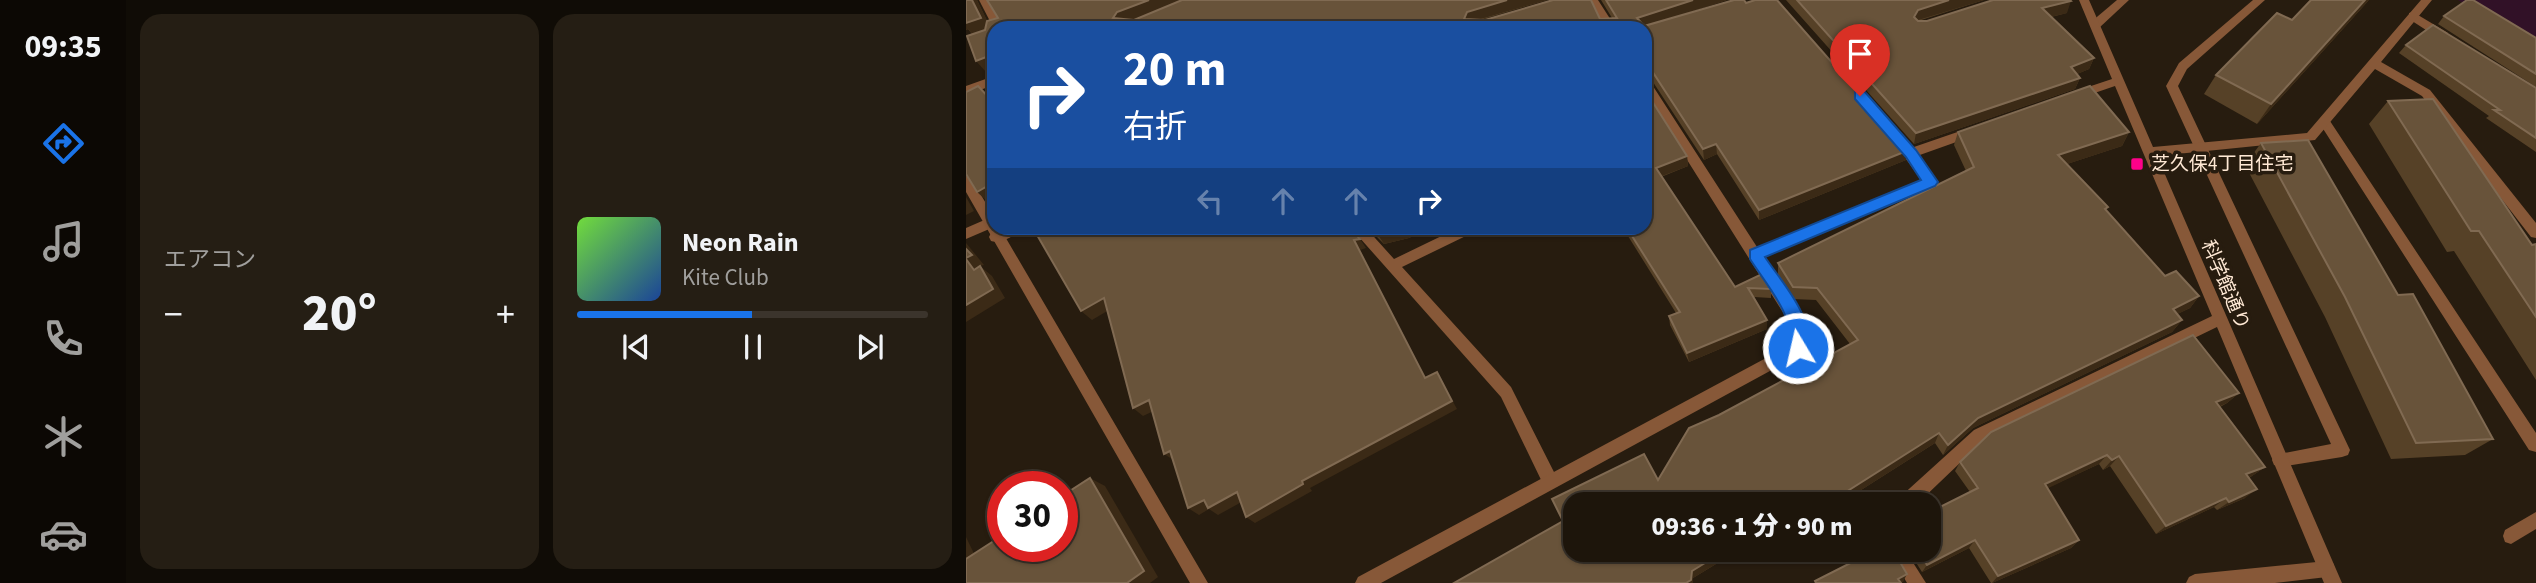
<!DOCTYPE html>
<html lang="ja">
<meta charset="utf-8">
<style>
:root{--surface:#1d150b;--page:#251e14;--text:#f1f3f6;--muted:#a09f9d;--line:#3b342c;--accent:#1a73e8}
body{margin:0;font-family:"Source Sans 3","Noto Sans JP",sans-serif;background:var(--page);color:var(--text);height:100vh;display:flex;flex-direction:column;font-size:26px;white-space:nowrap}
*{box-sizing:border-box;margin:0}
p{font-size:23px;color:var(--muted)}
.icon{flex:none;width:38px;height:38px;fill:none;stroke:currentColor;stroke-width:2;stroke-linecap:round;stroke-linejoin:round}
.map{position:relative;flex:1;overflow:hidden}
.drawer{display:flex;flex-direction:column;gap:14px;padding:14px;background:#100c06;width:840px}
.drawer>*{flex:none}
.banner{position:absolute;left:21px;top:21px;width:665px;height:214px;border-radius:21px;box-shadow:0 2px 5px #0004,0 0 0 2px var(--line);background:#1a4fa0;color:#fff;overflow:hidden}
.speed{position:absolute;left:21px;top:471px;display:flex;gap:14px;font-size:35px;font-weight:700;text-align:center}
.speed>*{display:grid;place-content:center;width:91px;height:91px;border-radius:50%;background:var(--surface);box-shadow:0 2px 5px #0004,0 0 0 2px var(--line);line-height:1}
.speed .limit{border:10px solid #d22;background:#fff;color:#111}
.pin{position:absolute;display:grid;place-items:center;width:60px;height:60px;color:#fff;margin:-72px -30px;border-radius:50% 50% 50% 0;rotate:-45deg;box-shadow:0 0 7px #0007}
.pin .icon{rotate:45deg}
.me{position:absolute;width:77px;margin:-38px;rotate:351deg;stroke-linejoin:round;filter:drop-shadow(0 0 5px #0008)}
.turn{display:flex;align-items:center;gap:24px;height:147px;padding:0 21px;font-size:32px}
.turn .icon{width:91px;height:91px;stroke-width:2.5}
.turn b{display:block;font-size:49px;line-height:60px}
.lanes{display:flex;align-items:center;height:66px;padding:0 21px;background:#0003;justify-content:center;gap:35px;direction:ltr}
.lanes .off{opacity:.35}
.big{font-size:52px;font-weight:800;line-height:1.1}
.drawer .widget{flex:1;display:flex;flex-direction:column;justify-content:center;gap:10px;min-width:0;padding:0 24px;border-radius:21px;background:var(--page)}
.song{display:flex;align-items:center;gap:21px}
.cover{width:84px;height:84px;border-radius:10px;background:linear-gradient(135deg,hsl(100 70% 55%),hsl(220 70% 35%))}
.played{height:7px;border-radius:4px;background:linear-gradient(90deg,var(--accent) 50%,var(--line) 50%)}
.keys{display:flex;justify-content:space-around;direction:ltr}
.heat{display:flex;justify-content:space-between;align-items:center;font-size:38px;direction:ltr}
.drawer .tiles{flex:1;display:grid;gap:14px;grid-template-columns:repeat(2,1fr)}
.trip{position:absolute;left:597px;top:492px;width:378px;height:70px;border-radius:21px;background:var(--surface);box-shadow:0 2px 5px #0004,0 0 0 2px var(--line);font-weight:800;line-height:70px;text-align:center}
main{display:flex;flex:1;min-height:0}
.tab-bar{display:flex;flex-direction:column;width:126px;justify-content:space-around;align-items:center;background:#0c0804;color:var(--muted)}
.tab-bar .icon{width:49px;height:49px}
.tab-bar .active{color:var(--accent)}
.tab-bar b{font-size:32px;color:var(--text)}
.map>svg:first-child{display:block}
</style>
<main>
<nav class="tab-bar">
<b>09:35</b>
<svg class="icon active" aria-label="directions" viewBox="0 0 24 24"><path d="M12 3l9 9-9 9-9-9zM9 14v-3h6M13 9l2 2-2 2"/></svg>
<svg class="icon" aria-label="music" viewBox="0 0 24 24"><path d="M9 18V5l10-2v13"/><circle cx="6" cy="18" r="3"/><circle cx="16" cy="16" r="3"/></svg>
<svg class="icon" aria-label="phone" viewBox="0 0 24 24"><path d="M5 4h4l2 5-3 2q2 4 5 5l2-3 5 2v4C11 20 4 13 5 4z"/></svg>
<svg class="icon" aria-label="climate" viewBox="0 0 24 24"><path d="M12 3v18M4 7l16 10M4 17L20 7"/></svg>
<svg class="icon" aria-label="car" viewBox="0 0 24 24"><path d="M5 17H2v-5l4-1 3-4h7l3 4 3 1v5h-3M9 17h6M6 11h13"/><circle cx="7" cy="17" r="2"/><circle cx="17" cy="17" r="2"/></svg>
</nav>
<section class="drawer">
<div class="tiles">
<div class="widget"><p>エアコン</p>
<div class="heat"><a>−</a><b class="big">20°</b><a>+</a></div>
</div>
<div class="widget">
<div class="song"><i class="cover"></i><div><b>Neon Rain</b><p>Kite Club</p></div></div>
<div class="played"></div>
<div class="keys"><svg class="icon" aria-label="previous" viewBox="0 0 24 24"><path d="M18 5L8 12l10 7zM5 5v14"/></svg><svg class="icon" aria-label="pause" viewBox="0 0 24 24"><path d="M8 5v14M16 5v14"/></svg><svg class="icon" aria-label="next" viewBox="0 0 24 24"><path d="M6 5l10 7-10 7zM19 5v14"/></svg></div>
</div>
</div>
</section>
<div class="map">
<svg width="1570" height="583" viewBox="0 0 1570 583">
<rect width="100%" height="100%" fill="#271c0f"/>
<path fill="#311127" d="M 1492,0 L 1570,0 L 1570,48 Z"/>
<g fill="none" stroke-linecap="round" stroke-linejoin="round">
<g fill="#875838" fill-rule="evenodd">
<path d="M 1151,0 L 1163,0 L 1133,28 L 1125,28 L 1125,22 Z"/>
<path d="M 1287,0 L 1299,0 L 1221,69 L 1212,86 L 1384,450 L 1382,455 L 1376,457 L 1314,467 L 1308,465 L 1306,460 L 1308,455 L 1365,444 L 1200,86 L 1213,63 Z"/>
<path d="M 1447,12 L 1482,33 L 1482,39 L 1474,39 L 1443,19 L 1443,13 Z"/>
<path d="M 1358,117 L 1362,118 L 1570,433 L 1570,452 L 1563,450 L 1354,124 L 1352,121 Z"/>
<path d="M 23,218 L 28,219 L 28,227 L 0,239 L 0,228 Z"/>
<path d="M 37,228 L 55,228 C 50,236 34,244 25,241 L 23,237 L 25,233 Z"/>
<path d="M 385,228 L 400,228 L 428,259 L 492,228 L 509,228 L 508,232 L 436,267 L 545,387 L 590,476 L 592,481 L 590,486 L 584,489 L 578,486 L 535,397 Z"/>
<path d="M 1570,512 L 1570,529 L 1545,544 L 1539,542 L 1537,536 L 1539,530 Z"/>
<path d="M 1361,561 L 1367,563 L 1369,569 L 1367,575 L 1361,577 L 1309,583 L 1220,583 L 1223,577 L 1229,574 Z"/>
</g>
<g fill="#875838" fill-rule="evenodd">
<path d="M 13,0 L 23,0 L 39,28 L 28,29 Z"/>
<path d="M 622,0 L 632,0 L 650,28 L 638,28 Z"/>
<path d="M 1113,0 L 1123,0 L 1187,147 L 1341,133 L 1455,0 L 1466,0 L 1415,62 L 1464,90 L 1570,223 L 1570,238 L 1565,237 L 1456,96 L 1409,69 L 1349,140 L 1191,156 L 1376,583 L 1358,583 L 1251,327 L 1018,440 L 951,504 L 931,504 L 933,498 L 1008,430 L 1246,316 L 1149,86 L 1111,99 L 1105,95 L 1107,92 L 1146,79 Z"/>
<path d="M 28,76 L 28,85 L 0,95 L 0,86 Z"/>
<path d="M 679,79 L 683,80 L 791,247 L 955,180 L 927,141 L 925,138 L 927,135 L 935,135 L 945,148 L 1006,127 L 1012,132 L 1010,135 L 951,156 L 969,179 L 970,182 L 969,185 L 797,257 L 837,320 L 842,336 L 837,353 L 415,583 L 389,583 L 392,577 L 826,344 L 828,336 L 823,322 L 679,93 Z"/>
<path d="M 0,176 L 5,178 L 28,217 L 28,228 L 34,228 L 242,583 L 224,583 L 0,192 Z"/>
<path d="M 922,550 L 939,550 L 960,583 L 941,583 Z"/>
</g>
</g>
<g fill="#564127">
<path d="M 0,0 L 11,0 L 21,21 L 32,18 L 21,0 L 581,0 L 514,20 L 646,18 L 635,0 L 761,0 L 697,20 L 780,3 L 940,160 L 793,220 L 751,154 L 738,160 L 685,79 L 679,77 L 679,28 L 28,28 L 28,68 L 20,72 L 6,34 L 2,29 L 0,30 Z"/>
<path d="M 820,0 L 1018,0 L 952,21 L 1101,13 L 1085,17 L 1128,58 L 1123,69 L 1111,74 L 1114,78 L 1109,89 L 948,144 Z"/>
<path d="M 1403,0 L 1291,124 L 1238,94 L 1250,75 L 1326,20 Z"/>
<path d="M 1478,16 L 1570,38 L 1570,87 L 1472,24 Z"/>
<path d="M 1440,45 L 1570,88 L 1570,152 L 1520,118 L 1523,116 L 1433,53 Z"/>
<path d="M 1124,86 L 1163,132 L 1156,146 L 1101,164 L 1142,207 L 1140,210 L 1199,276 L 1210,271 L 1233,296 L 1224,308 L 1211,314 L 1216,320 L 1206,332 L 1007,428 L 977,455 L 969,443 L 873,504 L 609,504 L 609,550 L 773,550 L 727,578 L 727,583 L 488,583 L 597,521 L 586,499 L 678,454 L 692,480 L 723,428 L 753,415 L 884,344 L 850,300 L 827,299 L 812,275 L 812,263 L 1000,171 L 988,145 L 992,132 Z"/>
<path d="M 679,90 L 721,156 L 722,166 L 695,177 L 769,287 L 805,289 L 805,298 L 788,297 L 801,320 L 801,329 L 723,362 L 704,325 L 703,316 L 710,313 L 657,228 L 679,228 Z"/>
<path d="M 1422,101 L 1566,245 L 1570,244 L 1570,380 L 1488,251 L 1481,252 L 1403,124 Z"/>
<path d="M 1295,143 L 1432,295 L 1527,439 L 1499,455 L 1425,459 L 1359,317 L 1279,165 Z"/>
<path d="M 402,228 L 463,228 L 443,238 L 418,244 Z"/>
<path d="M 1273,393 L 1261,403 L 1254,407 L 1299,467 L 1283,478 L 1279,498 L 1251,510 L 1248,507 L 1190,534 L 1144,466 L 1137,470 L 1133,464 L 1081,488 L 1113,540 L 1105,548 L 1026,583 L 1025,583 L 1003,548 L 956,572 L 942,550 L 962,550 L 1004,492 L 989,471 L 994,462 Z"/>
</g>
<g fill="#3b2a16">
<path d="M 6,0 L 11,0 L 25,28 L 7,35 L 2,29 L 0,30 L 0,23 Z"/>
<path d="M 183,0 L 219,0 L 159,23 L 147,18 L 151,12 Z"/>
<path d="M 541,0 L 581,0 L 504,22 L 498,19 L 501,12 Z"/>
<path d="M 727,0 L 761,0 L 674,28 L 671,18 Z"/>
<path d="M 983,0 L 1018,0 L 949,21 L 948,17 L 952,10 Z"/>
<path d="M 1399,0 L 1403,0 L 1291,124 L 1305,104 Z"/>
<path d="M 1105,1 L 1101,13 L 1072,20 L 1076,8 Z"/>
<path d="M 28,54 L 28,68 L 20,72 L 10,61 Z"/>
<path d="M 1128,58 L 1123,69 L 1100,79 L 1105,67 Z"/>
<path d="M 1114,78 L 1109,89 L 948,144 L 950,133 Z"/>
<path d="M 1163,132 L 1156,146 L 1086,169 L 1092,155 Z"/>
<path d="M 750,144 L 751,154 L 738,160 L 737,149 Z"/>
<path d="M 943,150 L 940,160 L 793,220 L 793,210 Z"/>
<path d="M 721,156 L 722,166 L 691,178 L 690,168 Z"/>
<path d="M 27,183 L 28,185 L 28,199 L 22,202 L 11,192 Z"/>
<path d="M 0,197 L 8,211 L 0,215 Z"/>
<path d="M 440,228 L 463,228 L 443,238 L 418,244 L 412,235 Z"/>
<path d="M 394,239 L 400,248 L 394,250 L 464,387 L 459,378 L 388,240 Z"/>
<path d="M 0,243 L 18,265 L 14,266 L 26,276 L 39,298 L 0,322 L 0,305 L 8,270 L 0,259 Z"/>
<path d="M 1233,296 L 1224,308 L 1198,321 L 1207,309 Z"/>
<path d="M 138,298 L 148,307 L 126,320 L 115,311 Z"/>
<path d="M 801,320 L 801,329 L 723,362 L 721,353 Z"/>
<path d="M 1216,320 L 1206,332 L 1007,428 L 977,455 L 982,445 L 1012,418 Z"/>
<path d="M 471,372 L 491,409 L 344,488 L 346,491 L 289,523 L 280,517 L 336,481 Z"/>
<path d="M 1273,393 L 1261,403 L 1239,413 L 1250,402 Z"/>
<path d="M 183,400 L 194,408 L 177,416 L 167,408 Z"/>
<path d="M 973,433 L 969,443 L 873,504 L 861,504 Z"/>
<path d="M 204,451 L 209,461 L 198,454 Z"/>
<path d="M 1141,455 L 1133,464 L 1072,493 L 1079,484 Z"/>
<path d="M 1153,456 L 1144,466 L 1137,470 L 1146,460 Z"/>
<path d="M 1299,467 L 1286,476 L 1268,484 L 1280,474 Z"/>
<path d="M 124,478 L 139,486 L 192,577 L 184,583 L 161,583 Z"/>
<path d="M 1291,489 L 1279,498 L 1251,510 L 1263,502 Z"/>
<path d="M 271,492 L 281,499 L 252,515 L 243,509 L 233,515 L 222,508 L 238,500 Z"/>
<path d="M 1260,498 L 1248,507 L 1190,534 L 1200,526 Z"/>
<path d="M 0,537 L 15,568 L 0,562 Z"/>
<path d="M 1009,540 L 1003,548 L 956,572 L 961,565 Z"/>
<path d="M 1113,540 L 1105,548 L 1026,583 L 1032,576 Z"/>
<path d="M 760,550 L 773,550 L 727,578 L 727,583 L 720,583 L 726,571 Z"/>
<path d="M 941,574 L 937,582 L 935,583 L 932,579 Z"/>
</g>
<g fill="#68533a" stroke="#806a52" stroke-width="2">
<path d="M 0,0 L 6,0 L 15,18 L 0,23 Z"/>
<path d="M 21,0 L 183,0 L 151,12 L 147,18 L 168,20 L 216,0 L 541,0 L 501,12 L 498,19 L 519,20 L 587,0 L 625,0 L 634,19 L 651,18 L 640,0 L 727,0 L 671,18 L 678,26 L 768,0 L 778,0 L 780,3 L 789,0 L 811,0 L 943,150 L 793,210 L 750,144 L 737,149 L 684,68 L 679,67 L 679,28 L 28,28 L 28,54 L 10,61 L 1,36 L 19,30 L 21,21 L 32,18 Z"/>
<path d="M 831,0 L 983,0 L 952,10 L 948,17 L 952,21 L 961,21 L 1027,0 L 1104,0 L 1105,1 L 1076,8 L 1128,58 L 1105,67 L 1114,78 L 950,133 Z"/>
<path d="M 1345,0 L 1399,0 L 1305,104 L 1250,75 L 1311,13 L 1326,20 Z"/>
<path d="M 1501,0 L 1507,0 L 1570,38 L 1570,74 L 1478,16 Z"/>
<path d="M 1467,25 L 1570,88 L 1570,138 L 1528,110 L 1534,110 L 1440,45 Z"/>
<path d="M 12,86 L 28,103 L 28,185 L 27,183 L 11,192 L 0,174 L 0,92 Z"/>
<path d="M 1124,86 L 1163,132 L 1092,155 L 1142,207 L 1139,209 L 1199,276 L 1210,271 L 1233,296 L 1207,309 L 1216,320 L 1012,418 L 982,445 L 973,433 L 861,504 L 609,504 L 609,550 L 760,550 L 726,571 L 725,580 L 720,583 L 488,583 L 597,521 L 586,499 L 678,454 L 692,480 L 723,428 L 753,415 L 892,340 L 851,288 L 827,287 L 812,263 L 1008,167 L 992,132 Z"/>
<path d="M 679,90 L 721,156 L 690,168 L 769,287 L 796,274 L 805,289 L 782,288 L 801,320 L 721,353 L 703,316 L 714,312 L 661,228 L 679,228 Z"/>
<path d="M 1467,99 L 1566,245 L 1570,244 L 1570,317 L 1513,231 L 1505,231 L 1422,101 Z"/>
<path d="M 1342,140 L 1432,295 L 1447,294 L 1527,439 L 1450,443 L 1379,297 L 1295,143 Z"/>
<path d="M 67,228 L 384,228 L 394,239 L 388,240 L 459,378 L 471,372 L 486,401 L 336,481 L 337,484 L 280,517 L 271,492 L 242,508 L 238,500 L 222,508 L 204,451 L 198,454 L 183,400 L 167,408 L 138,298 L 115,311 Z"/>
<path d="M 406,228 L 440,228 L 412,235 Z"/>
<path d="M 0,249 L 6,255 L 0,258 Z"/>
<path d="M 0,259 L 8,270 L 14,266 L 27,289 L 0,305 Z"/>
<path d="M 1227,335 L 1273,393 L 1250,402 L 1299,467 L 1280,474 L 1291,489 L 1263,502 L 1260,498 L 1200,526 L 1153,456 L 1146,460 L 1141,455 L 1079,484 L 1113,540 L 1032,576 L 1009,540 L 961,565 L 951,550 L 962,550 L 962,513 L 1012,488 L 994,462 L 1025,432 Z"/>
<path d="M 124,478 L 178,571 L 161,583 L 0,583 L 0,559 L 37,535 L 37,546 L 96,546 L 96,496 Z"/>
<path d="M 910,550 L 927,550 L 941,574 L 932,579 L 935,583 L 850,583 L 849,581 Z"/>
</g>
<path fill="#1a73e8" stroke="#114b97" stroke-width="2" d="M 894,91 L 899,92 L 950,150 L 972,182 L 969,186 L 799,257 C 816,283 853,321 838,353 L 832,355 L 823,348 C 831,318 799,283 784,259 L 784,250 L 955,180 L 940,157 L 889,99 L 889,92 Z"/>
<rect fill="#ff0189" stroke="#271c0f" stroke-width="2.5" x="1164" y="157" width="14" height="14" rx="3.5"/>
<g text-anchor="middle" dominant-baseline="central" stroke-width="7" stroke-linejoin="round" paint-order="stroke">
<g font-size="19" fill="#ffe9d5" stroke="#271c0f" text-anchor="start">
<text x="1185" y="164">芝久保4丁目住宅</text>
</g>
<g font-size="19" fill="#ffe9d5" stroke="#271c0f">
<text transform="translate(1259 285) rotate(67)">科学館通り</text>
</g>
</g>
</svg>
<div class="speed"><div class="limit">30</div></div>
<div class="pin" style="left:894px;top:96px;background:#d93025"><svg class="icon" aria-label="arrive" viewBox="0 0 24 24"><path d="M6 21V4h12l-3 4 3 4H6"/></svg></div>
<svg class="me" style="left:832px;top:348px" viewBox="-20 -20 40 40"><circle r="17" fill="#1a73e8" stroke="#fff" stroke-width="3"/><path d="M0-11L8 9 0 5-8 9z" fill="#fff"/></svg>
<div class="trip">09:36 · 1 分 · 90 m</div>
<div class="banner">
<div class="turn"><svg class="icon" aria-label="right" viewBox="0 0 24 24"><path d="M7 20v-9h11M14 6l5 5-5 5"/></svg><div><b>20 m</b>右折</div></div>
<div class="lanes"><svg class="icon off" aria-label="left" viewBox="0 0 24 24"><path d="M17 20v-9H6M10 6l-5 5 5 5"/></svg><svg class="icon off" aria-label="ahead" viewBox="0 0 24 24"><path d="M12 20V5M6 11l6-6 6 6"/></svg><svg class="icon off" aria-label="ahead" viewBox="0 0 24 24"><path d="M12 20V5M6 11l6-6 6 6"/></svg><svg class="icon" aria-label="right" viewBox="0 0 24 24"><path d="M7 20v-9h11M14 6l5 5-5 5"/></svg></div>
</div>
</div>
</main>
